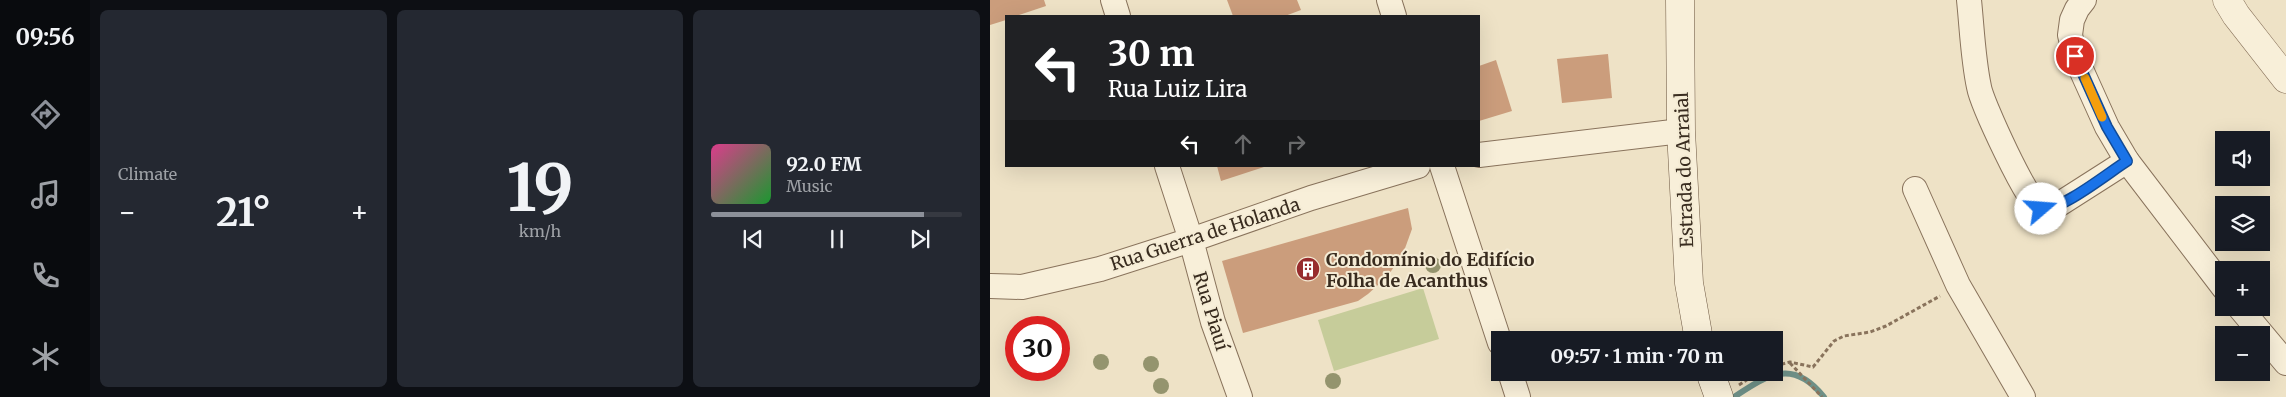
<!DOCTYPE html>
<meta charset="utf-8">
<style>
:root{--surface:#171b24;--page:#242831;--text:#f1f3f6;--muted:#9ea1a6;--line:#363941;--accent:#8c9099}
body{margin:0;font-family:Merriweather,serif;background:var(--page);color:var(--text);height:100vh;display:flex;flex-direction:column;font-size:19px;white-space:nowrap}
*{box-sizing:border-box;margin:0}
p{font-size:16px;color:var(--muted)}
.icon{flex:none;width:28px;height:28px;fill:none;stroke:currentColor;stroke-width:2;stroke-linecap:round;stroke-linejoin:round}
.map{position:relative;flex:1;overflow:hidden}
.sheet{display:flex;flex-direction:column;gap:10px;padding:10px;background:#0d0f14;width:900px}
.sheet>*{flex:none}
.top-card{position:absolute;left:15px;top:15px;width:475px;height:152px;border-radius:0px;box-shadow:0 5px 20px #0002;background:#202124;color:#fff;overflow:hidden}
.fabs{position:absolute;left:1225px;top:131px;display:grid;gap:10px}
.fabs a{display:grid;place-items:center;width:55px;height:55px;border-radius:0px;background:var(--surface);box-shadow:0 5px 20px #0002;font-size:25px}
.speed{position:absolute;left:15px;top:316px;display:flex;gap:10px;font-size:25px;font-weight:700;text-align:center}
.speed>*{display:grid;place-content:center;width:65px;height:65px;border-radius:50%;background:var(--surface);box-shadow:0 5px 20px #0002;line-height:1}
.speed .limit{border:8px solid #d22;background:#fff;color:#111}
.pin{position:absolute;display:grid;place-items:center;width:42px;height:42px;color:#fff;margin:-21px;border:2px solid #fff;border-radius:50%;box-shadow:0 1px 5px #0007}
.me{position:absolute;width:55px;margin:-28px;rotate:72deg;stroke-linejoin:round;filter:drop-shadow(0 0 4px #0008)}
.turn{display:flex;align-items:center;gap:18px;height:105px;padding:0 20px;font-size:22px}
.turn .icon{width:65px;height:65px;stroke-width:2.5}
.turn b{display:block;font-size:35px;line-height:42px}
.lanes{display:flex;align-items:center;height:48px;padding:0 20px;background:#0003;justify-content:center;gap:25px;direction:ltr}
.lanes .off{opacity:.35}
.big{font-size:38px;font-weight:700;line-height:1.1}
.sheet .card{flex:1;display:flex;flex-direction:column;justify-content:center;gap:8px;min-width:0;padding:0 18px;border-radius:8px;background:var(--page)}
.sheet .dial{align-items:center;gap:0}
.dial b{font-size:65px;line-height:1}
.song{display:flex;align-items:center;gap:15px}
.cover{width:60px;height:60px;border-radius:8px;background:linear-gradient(135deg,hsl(330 70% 55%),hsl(130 70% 35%))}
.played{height:5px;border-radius:2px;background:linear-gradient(90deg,var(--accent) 85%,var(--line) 85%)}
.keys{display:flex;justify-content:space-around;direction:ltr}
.heat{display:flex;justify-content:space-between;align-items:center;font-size:28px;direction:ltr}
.sheet .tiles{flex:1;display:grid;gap:10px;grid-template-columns:repeat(3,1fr)}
.trip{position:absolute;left:501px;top:331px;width:292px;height:50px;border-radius:0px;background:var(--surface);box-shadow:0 5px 20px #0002;font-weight:700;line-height:50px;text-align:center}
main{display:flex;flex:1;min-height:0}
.menu{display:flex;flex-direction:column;width:90px;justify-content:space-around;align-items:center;background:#090b0e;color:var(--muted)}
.menu .icon{width:35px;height:35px}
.menu .selected{color:var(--accent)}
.menu b{font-size:22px;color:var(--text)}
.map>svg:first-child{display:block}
</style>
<main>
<nav class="menu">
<b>09:56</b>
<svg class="icon selected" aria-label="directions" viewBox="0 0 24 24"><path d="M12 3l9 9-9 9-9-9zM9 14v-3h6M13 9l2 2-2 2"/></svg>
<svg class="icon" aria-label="music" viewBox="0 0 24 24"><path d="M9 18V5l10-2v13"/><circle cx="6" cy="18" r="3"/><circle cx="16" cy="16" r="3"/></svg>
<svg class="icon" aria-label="phone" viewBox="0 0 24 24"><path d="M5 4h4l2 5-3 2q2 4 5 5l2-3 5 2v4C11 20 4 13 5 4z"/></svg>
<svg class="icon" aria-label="climate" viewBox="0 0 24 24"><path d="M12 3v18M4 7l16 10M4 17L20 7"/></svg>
</nav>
<section class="sheet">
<div class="tiles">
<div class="card"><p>Climate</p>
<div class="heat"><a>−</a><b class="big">21°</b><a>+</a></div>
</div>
<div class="card dial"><b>19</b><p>km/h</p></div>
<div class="card">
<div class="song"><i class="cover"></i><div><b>92.0 FM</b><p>Music</p></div></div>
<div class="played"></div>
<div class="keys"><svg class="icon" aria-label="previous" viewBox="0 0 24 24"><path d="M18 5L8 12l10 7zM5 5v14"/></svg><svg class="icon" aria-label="pause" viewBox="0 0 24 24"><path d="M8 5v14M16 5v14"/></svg><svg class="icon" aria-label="next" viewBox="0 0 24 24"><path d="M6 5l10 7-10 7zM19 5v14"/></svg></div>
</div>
</div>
</section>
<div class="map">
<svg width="1296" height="397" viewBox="0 0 1296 397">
<rect width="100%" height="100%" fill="#eee2c6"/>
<path fill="#c6cc9a" d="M 433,288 L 449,339 L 344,371 L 328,320 Z"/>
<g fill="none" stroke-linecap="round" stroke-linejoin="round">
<path stroke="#6e9087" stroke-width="6" d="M 744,397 C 779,374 803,358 834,397"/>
</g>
<g fill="#cb9d7c">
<path d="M 0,0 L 54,0 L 56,6 L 26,16 L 16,16 L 16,20 L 0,25 Z"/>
<path d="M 237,0 L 307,0 L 311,10 L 295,16 L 243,16 Z"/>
<path d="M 618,54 L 622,98 L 572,103 L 567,59 Z"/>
<path d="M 506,60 L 522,111 L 489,121 L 489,66 Z"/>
<path d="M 227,166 L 274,166 L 274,167 L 231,181 Z"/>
<path d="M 418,208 L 422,229 L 414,251 L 398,276 L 378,294 L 368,301 L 253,333 L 232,261 Z"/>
</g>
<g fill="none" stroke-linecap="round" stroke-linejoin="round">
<g stroke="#89735c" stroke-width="26">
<g id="minor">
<path d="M 123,0 L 128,16"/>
<path d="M 399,0 L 404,16"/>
<path d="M 979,0 C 982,29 983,59 989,87 C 992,104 1038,203 1050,209 C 1056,211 1063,207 1068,205 L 1137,161"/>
<path d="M 1094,0 L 1087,9 L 1082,20 L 1080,35 L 1085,56 L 1117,127 L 1137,161 L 1234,288"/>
<path d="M 489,155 L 691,131"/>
<path d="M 177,166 L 201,240 L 223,322 L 250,397"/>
<path d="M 452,166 L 510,343"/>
<path d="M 925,189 L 968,285 L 1033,397"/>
<path d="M 0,286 L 32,287 L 110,269 L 201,240 L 321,198 L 428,166"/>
<path d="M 1250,308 L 1296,363"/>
<path d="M 520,372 L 528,397"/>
</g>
</g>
<g stroke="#89735c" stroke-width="29">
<path id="tertiary" d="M 1237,0 L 1246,15 L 1296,79"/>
</g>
<g stroke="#6b553f" stroke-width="29">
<g id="secondary">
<path d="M 690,0 L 691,131 L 699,283 L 709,340"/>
<path d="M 720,372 L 729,397"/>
</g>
</g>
<g stroke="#89735c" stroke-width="3" stroke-dasharray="4 2.5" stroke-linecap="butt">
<path d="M 800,363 L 832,397"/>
<path d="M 785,366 L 800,362 L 823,367 L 844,341 L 854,336 L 880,332 L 896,326 L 950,296"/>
<path d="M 749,385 L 769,372"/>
</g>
<use href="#minor" stroke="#f8efd9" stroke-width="24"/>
<use href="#tertiary" stroke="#f8efd9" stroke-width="28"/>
<use href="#secondary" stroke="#f8efd9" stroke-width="28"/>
</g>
<g fill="#94946e">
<circle cx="443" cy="265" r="8"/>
<circle cx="111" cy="362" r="8"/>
<circle cx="161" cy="364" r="8"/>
<circle cx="343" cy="381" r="8"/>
<circle cx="171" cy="386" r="8"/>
</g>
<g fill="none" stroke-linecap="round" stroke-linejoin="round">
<g stroke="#114b97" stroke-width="12">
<path id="route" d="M 1051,209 C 1071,211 1118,173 1137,161 L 1117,127 L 1085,56"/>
</g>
<use href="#route" stroke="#1a73e8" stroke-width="9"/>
<path stroke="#f59e0b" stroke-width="9" d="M 1095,78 L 1112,117"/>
</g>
<defs>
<g id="building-disc" transform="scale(1.25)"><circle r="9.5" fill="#972c2e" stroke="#f5ecd5"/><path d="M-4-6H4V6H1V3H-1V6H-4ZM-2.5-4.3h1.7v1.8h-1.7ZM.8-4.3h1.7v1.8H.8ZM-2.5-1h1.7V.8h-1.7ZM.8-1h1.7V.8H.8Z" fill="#fff"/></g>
</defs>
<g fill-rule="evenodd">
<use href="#building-disc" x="318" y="269"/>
</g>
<g text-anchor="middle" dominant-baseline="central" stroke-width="4" stroke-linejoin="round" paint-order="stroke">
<g font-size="18" fill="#392c1f" stroke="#f5ecd5">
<text transform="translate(694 170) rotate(-92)">Estrada do Arraial</text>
<text transform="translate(215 234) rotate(-18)">Rua Guerra de Holanda</text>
<text transform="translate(221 311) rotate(73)">Rua Piauí</text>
</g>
<g font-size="18" font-weight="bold" fill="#392c1f" stroke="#f5ecd5" text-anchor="start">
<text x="336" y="259">Condomínio do Edifício<tspan x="336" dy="21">Folha de Acanthus</tspan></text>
</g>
</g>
</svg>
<div class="fabs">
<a><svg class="icon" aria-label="sound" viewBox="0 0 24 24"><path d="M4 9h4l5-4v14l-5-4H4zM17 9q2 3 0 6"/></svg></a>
<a><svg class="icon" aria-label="layers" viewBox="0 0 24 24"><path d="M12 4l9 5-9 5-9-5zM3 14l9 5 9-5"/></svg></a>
<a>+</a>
<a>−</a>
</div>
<div class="speed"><div class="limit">30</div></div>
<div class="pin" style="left:1085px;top:56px;background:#d93025"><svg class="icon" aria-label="arrive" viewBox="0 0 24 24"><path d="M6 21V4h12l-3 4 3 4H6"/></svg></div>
<svg class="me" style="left:1051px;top:209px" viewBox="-20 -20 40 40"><circle r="19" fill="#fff"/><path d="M0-13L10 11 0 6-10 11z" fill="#1a73e8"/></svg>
<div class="trip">09:57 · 1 min · 70 m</div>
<div class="top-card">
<div class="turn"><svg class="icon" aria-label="left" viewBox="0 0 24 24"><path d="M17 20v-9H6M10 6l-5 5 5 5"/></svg><div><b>30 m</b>Rua Luiz Lira</div></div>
<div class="lanes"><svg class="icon" aria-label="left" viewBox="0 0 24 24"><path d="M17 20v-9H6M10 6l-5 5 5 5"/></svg><svg class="icon off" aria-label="ahead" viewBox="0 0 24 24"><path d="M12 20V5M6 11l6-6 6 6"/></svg><svg class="icon off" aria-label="right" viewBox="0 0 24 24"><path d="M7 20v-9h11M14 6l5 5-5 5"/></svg></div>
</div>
</div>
</main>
